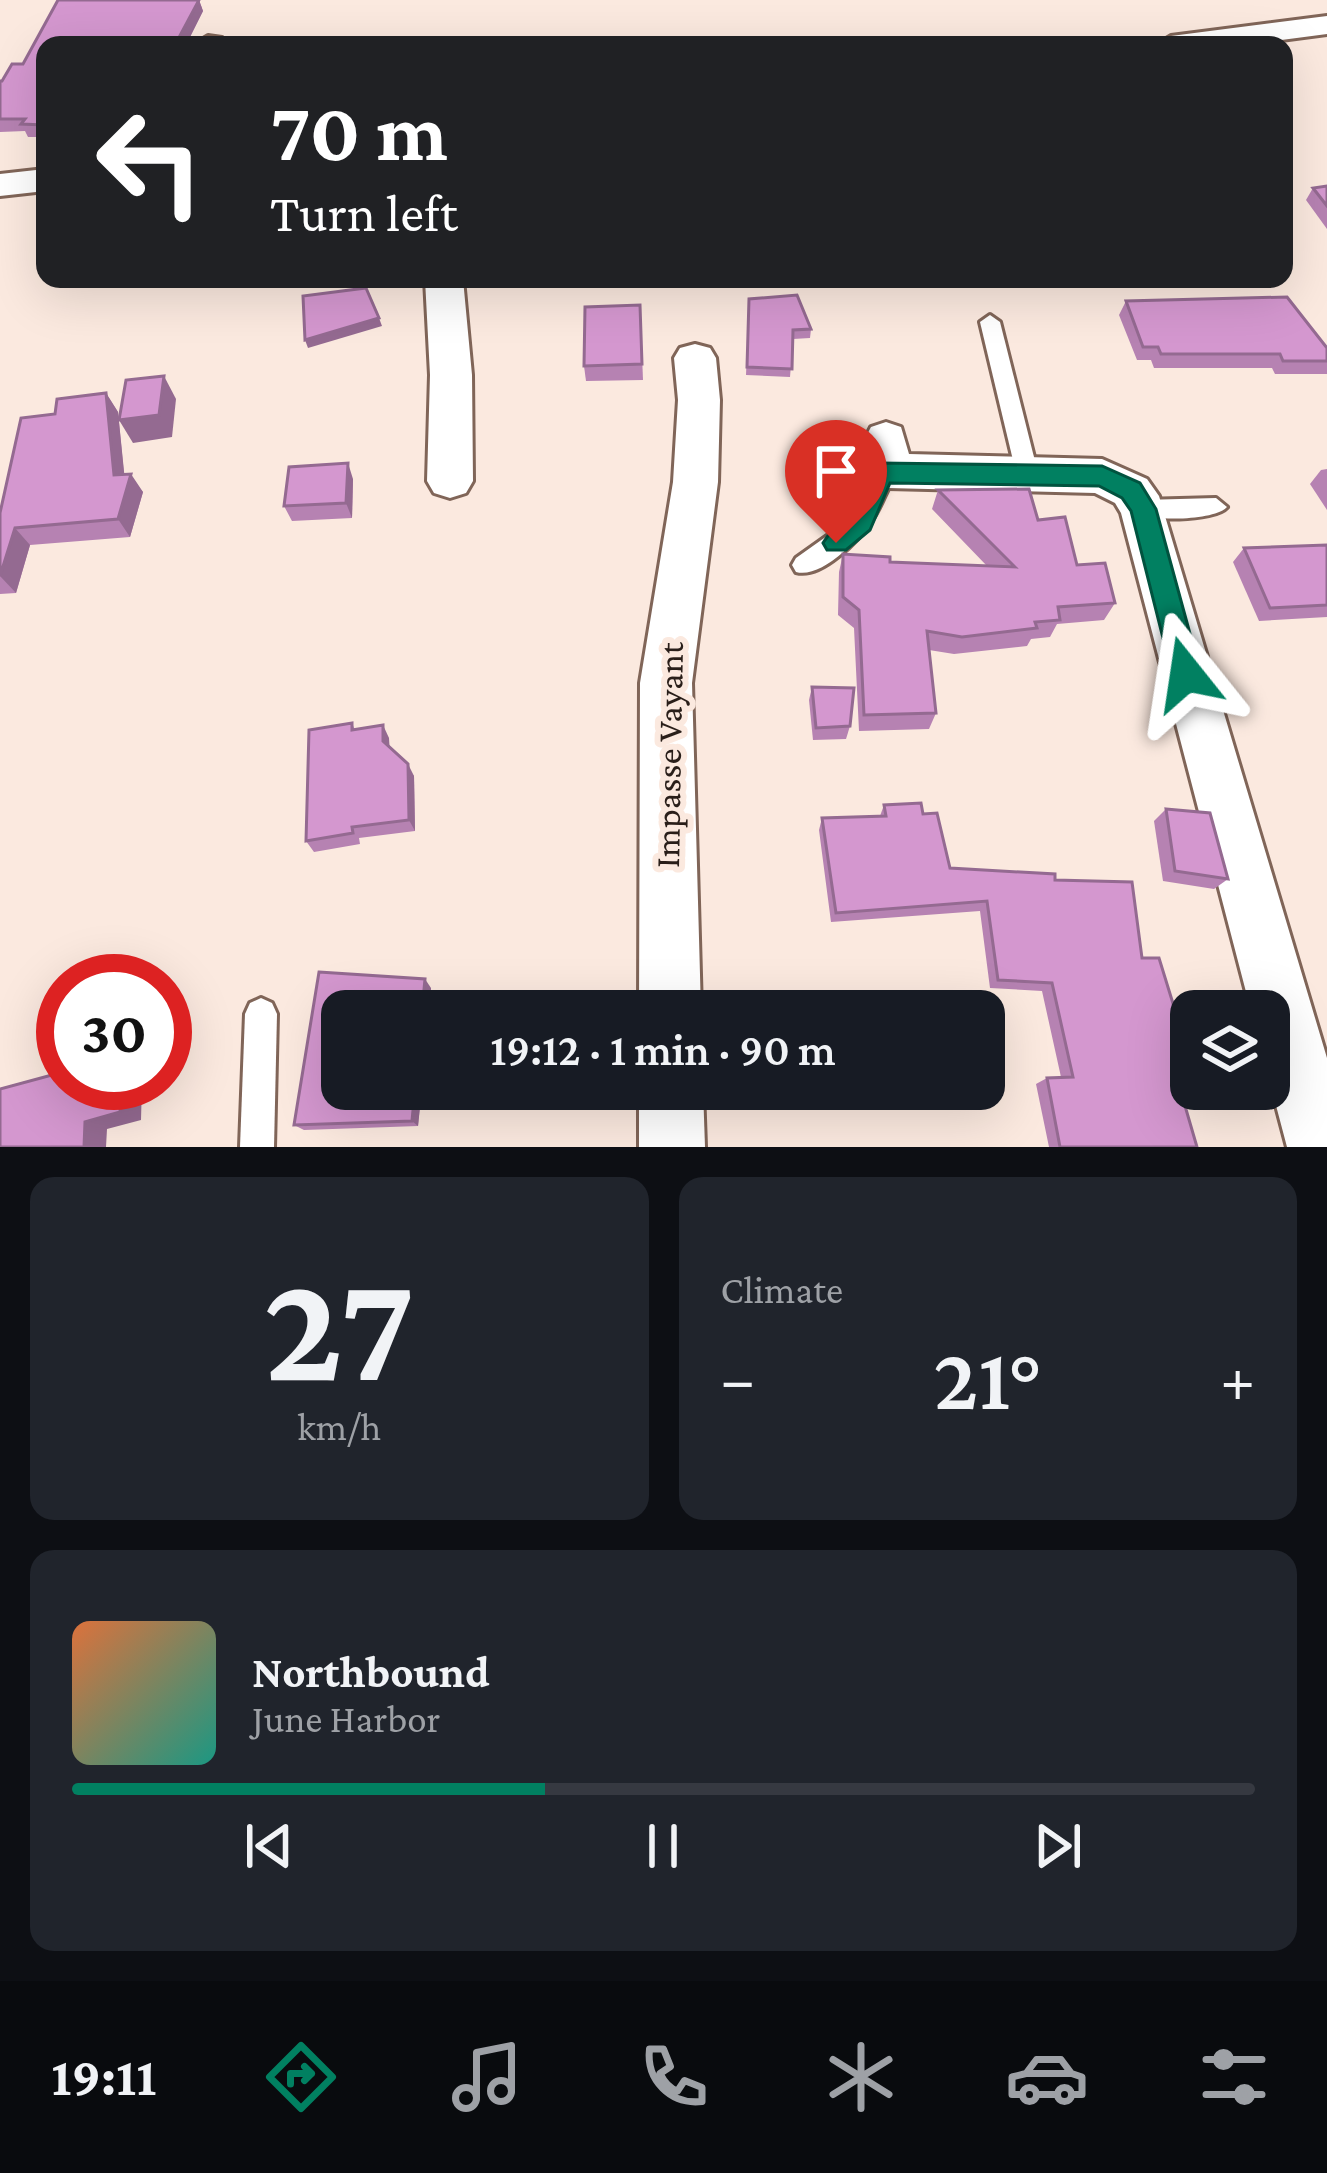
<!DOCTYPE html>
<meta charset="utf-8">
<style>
:root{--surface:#171b24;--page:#20242c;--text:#f1f3f6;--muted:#9ea1a6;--line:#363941;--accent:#018061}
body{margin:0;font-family:"Crimson Pro",serif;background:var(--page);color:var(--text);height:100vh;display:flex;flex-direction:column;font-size:45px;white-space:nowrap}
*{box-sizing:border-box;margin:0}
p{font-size:39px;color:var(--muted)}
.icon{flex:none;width:66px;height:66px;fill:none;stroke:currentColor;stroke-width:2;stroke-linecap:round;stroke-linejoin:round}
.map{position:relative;height:1147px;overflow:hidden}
.side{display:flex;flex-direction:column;gap:30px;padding:30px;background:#0d0f14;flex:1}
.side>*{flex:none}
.guide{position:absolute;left:36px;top:36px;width:1257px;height:252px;border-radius:24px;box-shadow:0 12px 48px #0002;background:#202124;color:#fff;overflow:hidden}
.controls{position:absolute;left:1170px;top:990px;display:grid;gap:24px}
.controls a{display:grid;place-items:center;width:120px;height:120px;border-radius:24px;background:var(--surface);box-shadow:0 12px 48px #0002;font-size:60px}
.speed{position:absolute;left:36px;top:954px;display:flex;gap:24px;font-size:60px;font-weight:700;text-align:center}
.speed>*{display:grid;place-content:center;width:156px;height:156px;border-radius:50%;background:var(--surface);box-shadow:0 12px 48px #0002;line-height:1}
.speed .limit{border:18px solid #d22;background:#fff;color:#111}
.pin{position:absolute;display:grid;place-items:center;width:102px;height:102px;color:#fff;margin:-123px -51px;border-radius:50% 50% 50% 0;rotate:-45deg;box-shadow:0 0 12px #0007}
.pin .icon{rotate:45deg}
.me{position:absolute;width:132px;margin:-66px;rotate:345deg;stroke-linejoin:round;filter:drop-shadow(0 0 9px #0008)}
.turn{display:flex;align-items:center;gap:42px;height:252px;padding:0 36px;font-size:54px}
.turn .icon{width:156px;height:156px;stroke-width:2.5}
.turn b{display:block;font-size:84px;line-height:102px}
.big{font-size:90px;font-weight:600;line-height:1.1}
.side .tile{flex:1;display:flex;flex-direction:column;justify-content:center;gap:18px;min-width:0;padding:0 42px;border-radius:24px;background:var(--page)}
.side .dial{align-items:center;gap:0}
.dial b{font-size:156px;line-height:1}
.song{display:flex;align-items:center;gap:36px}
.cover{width:144px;height:144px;border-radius:18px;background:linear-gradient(135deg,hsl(20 70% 55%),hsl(170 70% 35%))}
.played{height:12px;border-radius:6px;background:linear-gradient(90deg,var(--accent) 40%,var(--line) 40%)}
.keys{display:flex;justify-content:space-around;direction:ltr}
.heat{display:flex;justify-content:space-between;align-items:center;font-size:66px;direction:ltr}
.side .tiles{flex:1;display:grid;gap:30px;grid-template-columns:1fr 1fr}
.tile:last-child{grid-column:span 2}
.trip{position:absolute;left:321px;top:990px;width:684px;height:120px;border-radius:24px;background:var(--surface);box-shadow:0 12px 48px #0002;font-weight:600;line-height:120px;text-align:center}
.tabs{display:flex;height:192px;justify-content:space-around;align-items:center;background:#090b0e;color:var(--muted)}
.tabs .icon{width:84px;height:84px}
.tabs .selected{color:var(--accent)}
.tabs b{font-size:54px;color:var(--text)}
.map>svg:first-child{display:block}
</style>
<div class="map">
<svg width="1327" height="1147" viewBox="0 0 1327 1147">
<rect width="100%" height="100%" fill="#fbe9df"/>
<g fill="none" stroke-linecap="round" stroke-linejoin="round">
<g stroke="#806558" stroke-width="6">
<g id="service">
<path d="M 990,315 L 1000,322 L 1039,477 L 1028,486 L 1017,477 L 980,322 Z"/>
<path d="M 888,462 L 899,471 C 887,485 884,502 872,520 C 859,540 821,579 796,572 L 792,565 L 796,558 L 834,531 L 854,510 L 870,467 Z"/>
<path d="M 1216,498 L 1227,507 C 1215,521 1144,523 1132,509 L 1143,500 Z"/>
<path d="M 261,998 L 272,1003 L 277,1014 L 274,1147 L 240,1147 L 245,1014 L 250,1003 Z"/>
</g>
</g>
<g stroke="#806558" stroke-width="6">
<g id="minor">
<path d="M 1327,16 L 1327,34 L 1243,45 L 1156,45 L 1171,36 Z"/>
<path d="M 208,36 L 222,38 L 226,45 L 193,45 Z"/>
<path d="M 45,169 L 45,191 L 0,196 L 0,174 Z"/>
<path d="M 425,279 L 463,279 L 472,375 L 473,481 L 466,493 L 450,498 L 434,493 L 427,481 L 430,375 Z"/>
<path d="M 695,344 L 710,348 L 716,358 L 720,400 L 718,482 L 692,683 L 701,1011 L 639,1011 L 640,683 L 673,482 L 678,400 L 674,358 L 680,348 Z"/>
<path d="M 886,422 L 901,427 L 909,454 L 1102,459 L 1147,479 L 1159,496 L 1327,1058 L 1327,1147 L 1287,1147 L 1269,1079 L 1269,1011 L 1251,1011 L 1121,513 L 1115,503 L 1095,493 L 888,488 L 872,483 C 863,466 861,444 871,427 Z"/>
<path d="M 639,1089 L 703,1089 L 705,1147 L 639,1147 Z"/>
</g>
</g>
<use href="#service" fill="#fff" fill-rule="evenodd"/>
<use href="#minor" fill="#fff" fill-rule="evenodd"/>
</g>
<g fill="#b682b2">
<path d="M 58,0 L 199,0 L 203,11 L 186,45 L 45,45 L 45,137 L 28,137 L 25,131 L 0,132 L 0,81 L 2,81 L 12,64 L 23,64 Z"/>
<path d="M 1327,186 L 1327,229 L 1306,200 L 1313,188 Z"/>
<path d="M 749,299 L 811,329 L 810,338 L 793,339 L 790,377 L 746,375 Z"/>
<path d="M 1126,301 L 1327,348 L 1327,374 L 1275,374 L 1272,368 L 1154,368 L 1151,360 L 1137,360 L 1119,315 Z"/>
<path d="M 640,305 L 643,380 L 586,381 L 584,366 Z"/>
<path d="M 106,393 L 118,412 L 124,474 L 143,492 L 130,537 L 30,545 L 16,593 L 0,594 L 0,513 L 55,414 Z"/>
<path d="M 1327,469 L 1327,510 L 1310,484 L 1321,470 Z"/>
<path d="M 353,479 L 352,518 L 292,521 L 284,506 Z"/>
<path d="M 938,490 L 1038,520 L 1077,565 L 1115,603 L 1104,620 L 1057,624 L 1050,637 L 1031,639 L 1027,646 L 954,654 L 929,650 L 936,713 L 929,729 L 859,731 L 854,628 L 838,615 L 839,572 L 843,554 L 890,562 L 987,566 L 932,509 Z"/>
<path d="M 1327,545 L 1327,617 L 1259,621 L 1233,562 L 1244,548 Z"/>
<path d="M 812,687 L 850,726 L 846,739 L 813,740 L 809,700 Z"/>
<path d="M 352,723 L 355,730 L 389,738 L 389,747 L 414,776 L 415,831 L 359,838 L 360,844 L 314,852 L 306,841 Z"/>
<path d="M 884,805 L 923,814 L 950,868 L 1055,880 L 1142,958 L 1202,1099 L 1185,1104 L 1197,1147 L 1049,1147 L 1036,1084 L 1047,1078 L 1061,1077 L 1042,991 L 990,988 L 980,911 L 831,922 L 819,830 L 822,818 L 880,816 Z"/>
<path d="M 1166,809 L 1228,879 L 1214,889 L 1163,881 L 1154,821 Z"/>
<path d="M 431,988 L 418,1126 L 304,1130 L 294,1125 Z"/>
</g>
<g fill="#946a91">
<path d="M 199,0 L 203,11 L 186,45 L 175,45 Z"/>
<path d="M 379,318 L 382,326 L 308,348 L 305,340 Z"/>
<path d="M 164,376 L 176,399 L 172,437 L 133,443 L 119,420 Z"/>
<path d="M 106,393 L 118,412 L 126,491 L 131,474 L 143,492 L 130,537 L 118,519 Z"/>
<path d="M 348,463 L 353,479 L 352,518 L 346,503 Z"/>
<path d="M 15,528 L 30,545 L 16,593 L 0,576 Z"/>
<path d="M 383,725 L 389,738 L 390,754 L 383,741 Z"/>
<path d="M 408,764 L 414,776 L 415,831 L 409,820 Z"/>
<path d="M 425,979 L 431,988 L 429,1011 L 422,1011 Z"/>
<path d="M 121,1083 L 142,1083 L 141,1120 L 107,1129 L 106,1147 L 84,1147 L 85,1122 Z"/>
<path d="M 415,1089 L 422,1089 L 418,1126 L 412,1121 Z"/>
</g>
<g fill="#d497cf" stroke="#946a91" stroke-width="3">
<path d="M 58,0 L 199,0 L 175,45 L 45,45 L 45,125 L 21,124 L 25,119 L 0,119 L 0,81 L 2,81 L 12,64 L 23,64 Z"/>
<path d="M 1327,186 L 1327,206 L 1313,188 Z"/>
<path d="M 366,288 L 379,318 L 305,340 L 303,296 Z"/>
<path d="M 797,295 L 811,329 L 793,330 L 792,369 L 747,367 L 749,299 Z"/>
<path d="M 1287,297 L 1327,348 L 1327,361 L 1283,361 L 1280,354 L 1161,354 L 1158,347 L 1143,347 L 1126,301 Z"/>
<path d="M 640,305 L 642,364 L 584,366 L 585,307 Z"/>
<path d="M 164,376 L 159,415 L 119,420 L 126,380 Z"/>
<path d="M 106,393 L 114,475 L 131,474 L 118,519 L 15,528 L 0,576 L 0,513 L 21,418 L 55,414 L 57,399 Z"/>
<path d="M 348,463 L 346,503 L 284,506 L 289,467 Z"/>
<path d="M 1029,489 L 1038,520 L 1065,517 L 1077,565 L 1105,563 L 1115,603 L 1058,607 L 1060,620 L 1035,622 L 1037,628 L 962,637 L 927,631 L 936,713 L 864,715 L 859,610 L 843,597 L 843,554 L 890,557 L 890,562 L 1015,567 L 938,490 Z"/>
<path d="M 1327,545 L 1327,605 L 1270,608 L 1244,548 Z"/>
<path d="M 812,687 L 854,688 L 850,726 L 816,728 Z"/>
<path d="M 352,723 L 352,730 L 383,725 L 383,741 L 408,764 L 409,820 L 352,827 L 353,833 L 306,841 L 309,730 Z"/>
<path d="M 921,803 L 923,814 L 937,813 L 950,868 L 1055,874 L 1055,880 L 1132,882 L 1142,958 L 1159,958 L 1191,1062 L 1191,1089 L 1199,1089 L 1202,1099 L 1183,1099 L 1197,1147 L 1060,1147 L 1047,1078 L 1073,1077 L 1052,983 L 998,980 L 987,901 L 836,913 L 822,818 L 886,816 L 884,805 Z"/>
<path d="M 1166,809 L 1210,813 L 1228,879 L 1175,871 Z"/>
<path d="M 319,972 L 425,979 L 422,1011 L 342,1011 L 342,1089 L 415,1089 L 412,1121 L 294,1125 Z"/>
<path d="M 63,1072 L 63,1083 L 121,1083 L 120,1112 L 85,1122 L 84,1147 L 0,1147 L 0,1089 Z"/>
</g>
<path fill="#018061" stroke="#01533f" stroke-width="3" d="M 878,463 L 1102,466 L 1140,483 L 1156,509 L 1201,674 L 1197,683 L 1186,687 L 1176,683 L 1172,674 L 1131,511 L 1122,498 L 1099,486 L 890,483 L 870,530 L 846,550 L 827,550 L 823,543 C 842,513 861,514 865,473 Z"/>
<g text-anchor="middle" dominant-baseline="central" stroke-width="12" stroke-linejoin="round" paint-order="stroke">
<g font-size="36" fill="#291e19" stroke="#fbe9df">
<text transform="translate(669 755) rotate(-89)">Impasse Vayant</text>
</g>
</g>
</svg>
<div class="controls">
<a><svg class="icon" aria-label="layers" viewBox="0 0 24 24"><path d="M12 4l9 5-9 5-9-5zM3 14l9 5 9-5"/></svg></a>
</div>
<div class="speed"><div class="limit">30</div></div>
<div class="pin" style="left:836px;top:543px;background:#d93025"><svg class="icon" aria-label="arrive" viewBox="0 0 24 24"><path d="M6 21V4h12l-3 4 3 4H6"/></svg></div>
<svg class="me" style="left:1186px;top:674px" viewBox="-20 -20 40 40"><path d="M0-17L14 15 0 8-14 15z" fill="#018061" stroke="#fff" stroke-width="4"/></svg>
<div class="trip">19:12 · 1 min · 90 m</div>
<div class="guide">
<div class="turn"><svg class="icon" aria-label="left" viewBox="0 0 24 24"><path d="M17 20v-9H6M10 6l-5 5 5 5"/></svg><div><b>70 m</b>Turn left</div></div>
</div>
</div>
<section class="side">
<div class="tiles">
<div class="tile dial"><b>27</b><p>km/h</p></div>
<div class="tile"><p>Climate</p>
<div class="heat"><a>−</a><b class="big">21°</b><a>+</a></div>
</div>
<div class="tile">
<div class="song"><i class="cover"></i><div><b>Northbound</b><p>June Harbor</p></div></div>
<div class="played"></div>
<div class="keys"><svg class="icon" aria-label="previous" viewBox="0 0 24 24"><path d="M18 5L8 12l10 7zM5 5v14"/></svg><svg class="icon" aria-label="pause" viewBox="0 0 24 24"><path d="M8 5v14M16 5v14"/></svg><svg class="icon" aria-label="next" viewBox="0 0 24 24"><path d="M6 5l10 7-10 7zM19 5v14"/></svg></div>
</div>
</div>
</section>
<nav class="tabs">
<b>19:11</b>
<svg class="icon selected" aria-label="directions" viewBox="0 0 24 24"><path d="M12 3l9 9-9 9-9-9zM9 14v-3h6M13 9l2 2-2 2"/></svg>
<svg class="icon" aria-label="music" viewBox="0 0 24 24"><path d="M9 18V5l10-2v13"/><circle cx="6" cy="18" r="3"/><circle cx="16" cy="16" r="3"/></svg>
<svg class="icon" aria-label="phone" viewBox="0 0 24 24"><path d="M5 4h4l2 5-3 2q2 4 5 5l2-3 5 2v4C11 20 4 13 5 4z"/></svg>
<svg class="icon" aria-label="climate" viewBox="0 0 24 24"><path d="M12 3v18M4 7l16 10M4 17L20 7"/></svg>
<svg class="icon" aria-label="car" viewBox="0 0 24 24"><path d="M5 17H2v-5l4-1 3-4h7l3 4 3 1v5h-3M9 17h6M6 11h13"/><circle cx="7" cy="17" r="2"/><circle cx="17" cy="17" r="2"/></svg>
<svg class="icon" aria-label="filters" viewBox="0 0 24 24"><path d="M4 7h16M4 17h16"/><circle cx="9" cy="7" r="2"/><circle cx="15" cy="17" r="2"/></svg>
</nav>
